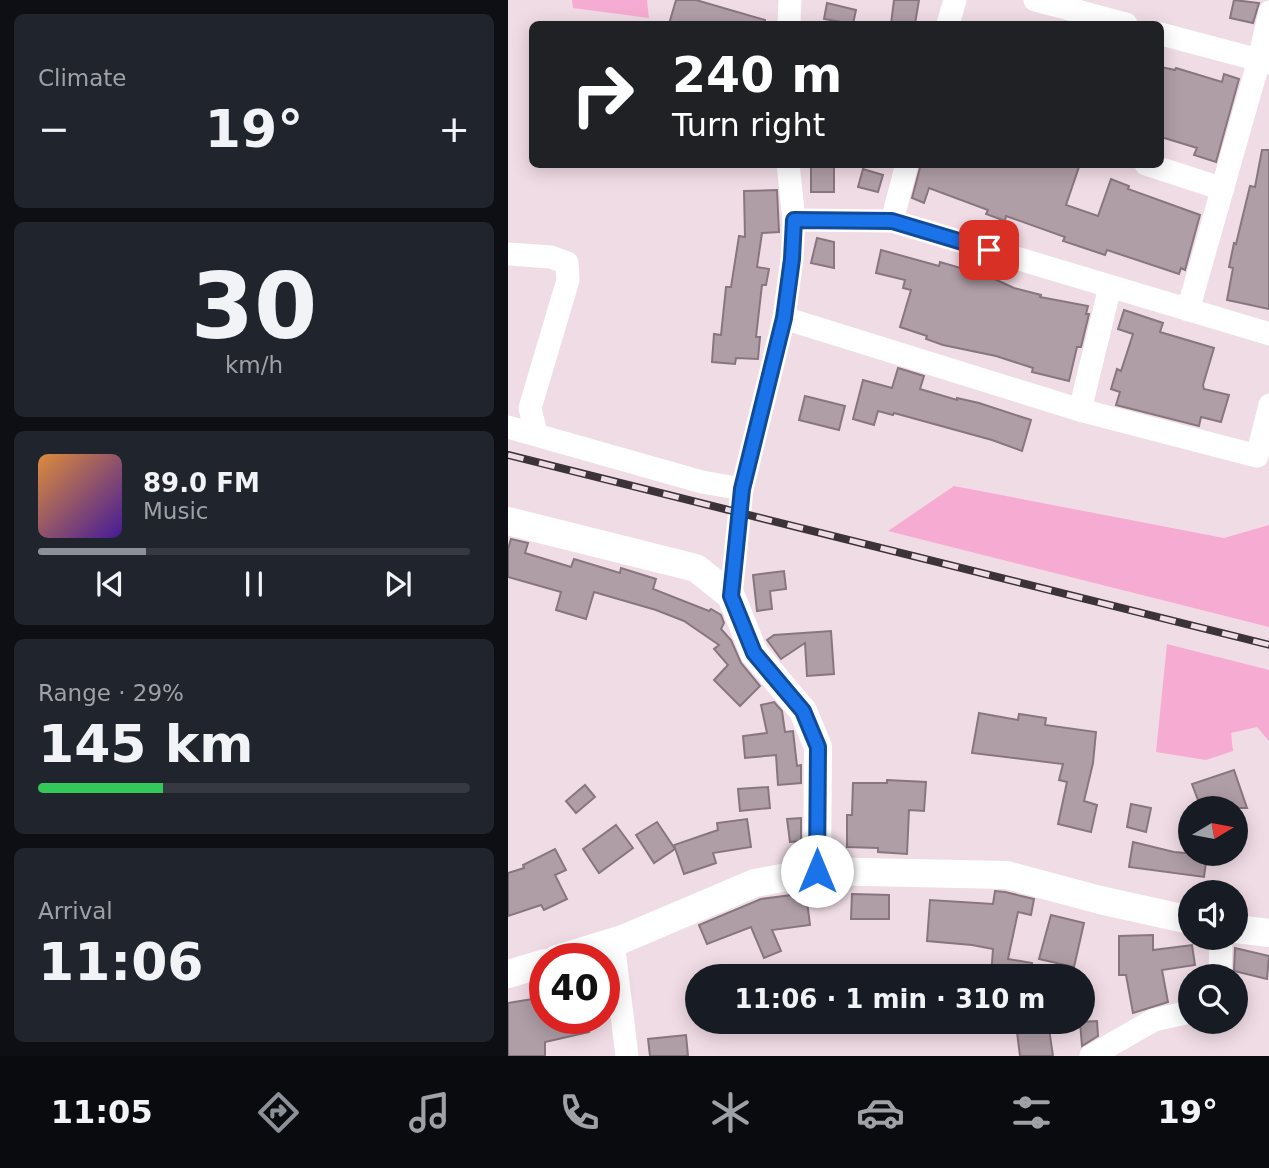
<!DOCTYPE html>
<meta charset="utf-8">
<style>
:root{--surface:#171b24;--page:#20242c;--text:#f1f3f6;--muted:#9ea1a6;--line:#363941;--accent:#8c9099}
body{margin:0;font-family:"DejaVu Sans",sans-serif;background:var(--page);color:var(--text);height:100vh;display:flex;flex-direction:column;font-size:26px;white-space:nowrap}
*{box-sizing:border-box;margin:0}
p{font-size:23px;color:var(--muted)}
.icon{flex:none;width:38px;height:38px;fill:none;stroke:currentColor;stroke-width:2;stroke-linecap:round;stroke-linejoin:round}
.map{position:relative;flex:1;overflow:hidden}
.details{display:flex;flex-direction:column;gap:14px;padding:14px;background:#0d0f14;width:508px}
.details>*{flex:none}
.guide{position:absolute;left:21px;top:21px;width:635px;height:147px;border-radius:10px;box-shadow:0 4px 18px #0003;background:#202124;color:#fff;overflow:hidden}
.needle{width:46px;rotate:80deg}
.buttons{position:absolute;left:670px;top:796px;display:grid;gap:14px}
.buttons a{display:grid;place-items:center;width:70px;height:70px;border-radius:50%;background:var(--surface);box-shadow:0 4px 18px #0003;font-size:35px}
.speed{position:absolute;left:21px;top:943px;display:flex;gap:14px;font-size:35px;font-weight:700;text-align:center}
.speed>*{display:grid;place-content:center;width:91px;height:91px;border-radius:50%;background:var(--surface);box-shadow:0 4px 18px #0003;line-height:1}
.speed .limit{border:10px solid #d22;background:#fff;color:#111}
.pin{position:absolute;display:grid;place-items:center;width:60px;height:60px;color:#fff;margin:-30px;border-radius:14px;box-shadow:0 4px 10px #0006}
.me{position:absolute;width:77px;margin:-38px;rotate:0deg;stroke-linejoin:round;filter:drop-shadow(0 0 5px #0008)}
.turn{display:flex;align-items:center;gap:24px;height:147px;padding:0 28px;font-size:32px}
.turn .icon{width:91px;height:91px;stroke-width:2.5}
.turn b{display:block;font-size:49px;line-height:60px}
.big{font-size:52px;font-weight:700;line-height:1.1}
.details .card{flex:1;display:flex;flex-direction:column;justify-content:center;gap:10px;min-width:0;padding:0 24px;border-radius:10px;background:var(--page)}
.details .dial{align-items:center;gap:0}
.dial b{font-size:91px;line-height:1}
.song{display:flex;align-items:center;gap:21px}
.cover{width:84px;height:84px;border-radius:10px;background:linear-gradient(135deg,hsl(30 70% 55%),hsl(260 70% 35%))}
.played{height:7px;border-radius:4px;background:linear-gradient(90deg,var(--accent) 25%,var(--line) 25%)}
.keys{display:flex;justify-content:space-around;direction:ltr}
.heat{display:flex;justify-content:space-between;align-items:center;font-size:38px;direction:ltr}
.charge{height:10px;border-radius:5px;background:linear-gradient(90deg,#34c759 29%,var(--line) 0)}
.trip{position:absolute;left:177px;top:964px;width:410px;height:70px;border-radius:35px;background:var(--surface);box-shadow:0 4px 18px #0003;font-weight:700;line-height:70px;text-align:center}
.tabs{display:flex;height:112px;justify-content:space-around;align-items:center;background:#090b0e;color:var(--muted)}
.tabs .icon{width:49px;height:49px}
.tabs .selected{color:var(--accent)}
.tabs b{font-size:32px;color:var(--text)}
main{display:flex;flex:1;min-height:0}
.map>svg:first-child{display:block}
</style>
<main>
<section class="details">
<div class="card"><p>Climate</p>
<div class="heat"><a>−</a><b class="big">19°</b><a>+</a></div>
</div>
<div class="card dial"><b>30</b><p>km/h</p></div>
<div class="card">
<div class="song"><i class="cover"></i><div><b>89.0 FM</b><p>Music</p></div></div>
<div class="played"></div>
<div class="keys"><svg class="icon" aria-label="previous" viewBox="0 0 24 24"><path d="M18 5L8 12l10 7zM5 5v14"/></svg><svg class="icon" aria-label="pause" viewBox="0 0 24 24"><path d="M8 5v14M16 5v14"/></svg><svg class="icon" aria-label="next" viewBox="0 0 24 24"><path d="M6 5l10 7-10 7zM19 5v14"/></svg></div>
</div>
<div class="card"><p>Range · 29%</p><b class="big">145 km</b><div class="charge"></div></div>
<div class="card"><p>Arrival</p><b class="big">11:06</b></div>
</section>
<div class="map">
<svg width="762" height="1056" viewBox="0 0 762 1056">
<rect width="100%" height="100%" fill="#f0dce5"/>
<g fill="#f6acd2">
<path d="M 64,0 L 139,0 L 141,18 L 65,8 Z"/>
<path d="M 446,486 L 716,538 L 761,525 L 761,627 L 380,531 Z"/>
<path d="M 659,644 L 761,670 L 761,741 L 749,727 L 723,733 L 725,751 L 698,760 L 648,752 Z"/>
</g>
<g fill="#b09ea7" stroke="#88767f" stroke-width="2">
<path d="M 168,0 L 188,0 L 257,20 L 257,24 L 161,24 Z"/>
<path d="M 386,0 L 411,0 L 407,24 L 383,24 Z"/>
<path d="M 726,0 L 751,3 L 745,23 L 722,18 Z"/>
<path d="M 319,3 L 348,10 L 345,24 L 316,19 Z"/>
<path d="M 653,67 L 667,70 L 668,68 L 714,82 L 716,74 L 731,79 L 708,162 L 686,155 L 689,148 L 653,137 Z"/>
<path d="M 754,150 L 761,150 L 761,309 L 719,300 L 725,268 L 721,267 L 726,243 L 728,244 L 742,186 L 747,187 Z"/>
<rect x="303" y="164" width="23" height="28"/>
<path d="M 413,164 L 572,164 L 558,205 L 590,216 L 603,179 L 621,186 L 620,189 L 692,215 L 677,270 L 673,268 L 671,274 L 599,250 L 597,255 L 555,241 L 557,237 L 498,216 L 497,221 L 478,214 L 480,210 L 421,188 L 416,203 L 404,198 Z"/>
<path d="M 355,169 L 375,175 L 370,192 L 350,187 Z"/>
<path d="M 269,190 L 271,232 L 254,233 L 249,267 L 261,269 L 258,285 L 254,285 L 248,337 L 252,337 L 250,359 L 228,358 L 227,364 L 204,362 L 206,334 L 213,335 L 218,287 L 223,287 L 231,236 L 237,237 L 236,191 Z"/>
<path d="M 309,238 L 326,242 L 326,268 L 303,263 Z"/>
<path d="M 373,250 L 431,266 L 432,262 L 480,276 L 506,288 L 533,295 L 532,297 L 580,306 L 578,314 L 581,314 L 573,347 L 569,347 L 561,381 L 524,372 L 525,368 L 488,356 L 435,345 L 418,339 L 419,336 L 392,327 L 403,290 L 395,288 L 397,280 L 368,273 Z"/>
<path d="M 616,310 L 655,323 L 652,332 L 706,348 L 695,385 L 696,389 L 721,395 L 713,422 L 693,417 L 691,426 L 608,405 L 612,392 L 603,389 L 609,369 L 613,371 L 625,334 L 610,329 Z"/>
<path d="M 390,368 L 416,376 L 412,389 L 449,400 L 449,398 L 471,403 L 523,420 L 514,451 L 484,440 L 386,413 L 385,415 L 370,411 L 366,425 L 345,419 L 355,380 L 384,388 Z"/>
<path d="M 297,396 L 337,406 L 331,430 L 291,420 Z"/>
<path d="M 3,539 L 20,543 L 17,553 L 63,567 L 66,559 L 112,573 L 113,568 L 148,579 L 145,589 L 201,611 L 203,609 L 213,615 L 216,623 L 213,629 L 223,640 L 233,663 L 252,686 L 232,706 L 206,680 L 220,665 L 206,649 L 211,645 L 176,621 L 148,610 L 86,592 L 78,619 L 48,610 L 53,592 L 0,577 L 0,549 Z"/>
<path d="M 276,571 L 278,589 L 262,591 L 264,609 L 249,611 L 245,575 Z"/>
<path d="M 323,631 L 326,674 L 299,676 L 297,643 L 273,659 L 259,640 L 266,635 Z"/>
<path d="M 266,702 L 274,711 L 277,732 L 285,731 L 289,766 L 293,765 L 293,783 L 270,785 L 268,755 L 237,758 L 235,736 L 259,733 L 253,705 Z"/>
<path d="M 471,713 L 510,720 L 511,714 L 538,718 L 537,725 L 588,732 L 585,763 L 576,801 L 589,805 L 583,832 L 550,824 L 559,782 L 551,780 L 555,764 L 464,753 Z"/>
<path d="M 726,770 L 739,808 L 693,808 L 684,784 Z"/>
<path d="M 379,780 L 418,782 L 416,811 L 401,810 L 399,854 L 370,852 L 370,848 L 339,847 L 339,815 L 344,815 L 345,783 L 379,783 Z"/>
<path d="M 77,785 L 87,797 L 68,813 L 58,801 Z"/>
<path d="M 260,787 L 262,808 L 232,811 L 230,789 Z"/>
<path d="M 623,804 L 643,808 L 638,832 L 619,827 Z"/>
<path d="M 293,818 L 293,841 L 282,842 L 279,819 Z"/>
<path d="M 239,819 L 243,847 L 205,853 L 208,863 L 176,874 L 166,845 L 210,830 L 209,823 Z"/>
<path d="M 149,822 L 167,849 L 146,863 L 128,835 Z"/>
<path d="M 108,825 L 125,848 L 91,873 L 75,849 Z"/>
<path d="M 625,842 L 666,852 L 699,855 L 696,877 L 621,867 Z"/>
<path d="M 47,849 L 58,870 L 47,875 L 59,899 L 36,910 L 33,905 L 0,916 L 0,873 L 16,868 L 15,865 Z"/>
<path d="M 487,891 L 497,892 L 526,899 L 523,915 L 510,912 L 500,959 L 524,963 L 522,976 L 483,976 L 485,949 L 464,945 L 419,941 L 422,900 L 485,904 Z"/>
<path d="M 298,893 L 302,925 L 264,930 L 273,951 L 256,958 L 243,927 L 199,944 L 191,925 L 253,899 Z"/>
<path d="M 344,894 L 381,895 L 381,919 L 343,919 Z"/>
<path d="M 543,915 L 576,923 L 566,967 L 531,959 Z"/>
<path d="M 645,935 L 645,950 L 684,945 L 687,965 L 654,970 L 660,1002 L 625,1013 L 618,975 L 611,975 L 611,936 Z"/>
<path d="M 727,948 L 761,956 L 759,979 L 726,971 Z"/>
<path d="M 37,997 L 37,1018 L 78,1018 L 81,1032 L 37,1042 L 37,1056 L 0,1056 L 0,1003 Z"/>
<path d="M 589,1021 L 590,1036 L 574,1046 L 572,1022 Z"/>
<path d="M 525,1022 L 540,1022 L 545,1056 L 512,1056 L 508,1024 Z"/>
<path d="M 178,1035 L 180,1056 L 142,1056 L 140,1039 Z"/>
</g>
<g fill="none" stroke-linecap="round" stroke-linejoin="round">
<g stroke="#fff" stroke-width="23">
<path d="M 527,0 L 618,24"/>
<path d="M 762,12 L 751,60 L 762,63"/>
<path d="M 281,24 L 282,0"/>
<path d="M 440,24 L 447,0"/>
<path d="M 653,34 L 751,60 L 680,310"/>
<path d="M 638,164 L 715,189"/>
<path d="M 286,220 L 384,221 L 762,334"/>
<path d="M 384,221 L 399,164"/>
<path d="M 0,254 L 43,257 L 59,263 L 60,280 L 22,408 L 28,434"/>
<path d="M 276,318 L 572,410 L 749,456 L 762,405"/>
<path d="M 572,410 L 602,287"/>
<path d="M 0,427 L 194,482 L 234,489"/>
<path d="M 223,596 L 234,489 L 276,318 L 284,259 L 286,220 L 280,164"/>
<path d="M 105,942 L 119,1056"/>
<path d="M 712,976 L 713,938"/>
<path d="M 583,1056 L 646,1020 L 682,1012"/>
</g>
<g stroke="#fff" stroke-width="28">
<path d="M 0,521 L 188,568 L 223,596 L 246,653 L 295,711 L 310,747 L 309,871"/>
<path d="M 728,929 L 762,933"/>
<path d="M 49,959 L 115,939 L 247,883 L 309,871 L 499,875 L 592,900 L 682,920"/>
<path d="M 0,974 L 37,963"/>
</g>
<g stroke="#3c3338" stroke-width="8">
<path id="rail" d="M 0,455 L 762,645"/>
</g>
<use href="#rail" stroke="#f0dce5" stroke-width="5" stroke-dasharray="16" stroke-linecap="butt"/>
</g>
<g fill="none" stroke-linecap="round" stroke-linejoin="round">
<g stroke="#114b97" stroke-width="18">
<path id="route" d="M 309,871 L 310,747 L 295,711 L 246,653 L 223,596 L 234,489 L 276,318 L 284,259 L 286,220 L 384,221 L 481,250"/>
</g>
<use href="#route" stroke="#1a73e8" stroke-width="12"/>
</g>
</svg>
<div class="buttons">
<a><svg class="needle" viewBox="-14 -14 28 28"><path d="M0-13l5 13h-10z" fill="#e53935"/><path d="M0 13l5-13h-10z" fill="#9ea1a6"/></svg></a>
<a><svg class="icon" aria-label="sound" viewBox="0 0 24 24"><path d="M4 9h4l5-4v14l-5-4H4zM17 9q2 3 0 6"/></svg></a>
<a><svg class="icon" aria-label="search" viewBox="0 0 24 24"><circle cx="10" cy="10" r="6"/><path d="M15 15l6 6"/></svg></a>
</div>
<div class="speed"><div class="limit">40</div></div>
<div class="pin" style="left:481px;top:250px;background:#d93025"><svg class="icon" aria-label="arrive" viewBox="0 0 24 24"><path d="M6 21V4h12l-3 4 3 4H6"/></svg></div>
<svg class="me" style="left:309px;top:871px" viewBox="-20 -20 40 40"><circle r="19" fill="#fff"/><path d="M0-13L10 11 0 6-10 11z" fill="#1a73e8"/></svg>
<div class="trip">11:06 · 1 min · 310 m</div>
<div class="guide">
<div class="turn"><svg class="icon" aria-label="right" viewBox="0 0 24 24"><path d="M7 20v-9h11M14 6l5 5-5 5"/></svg><div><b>240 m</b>Turn right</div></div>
</div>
</div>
</main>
<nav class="tabs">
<b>11:05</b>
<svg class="icon selected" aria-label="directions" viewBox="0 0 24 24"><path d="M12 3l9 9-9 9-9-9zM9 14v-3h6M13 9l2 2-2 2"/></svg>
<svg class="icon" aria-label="music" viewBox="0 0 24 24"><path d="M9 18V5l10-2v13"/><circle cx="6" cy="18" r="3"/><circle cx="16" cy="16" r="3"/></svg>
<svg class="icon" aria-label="phone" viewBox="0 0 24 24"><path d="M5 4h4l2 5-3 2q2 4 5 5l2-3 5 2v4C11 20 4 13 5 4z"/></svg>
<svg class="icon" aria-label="climate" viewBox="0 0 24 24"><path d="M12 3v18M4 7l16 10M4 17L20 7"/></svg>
<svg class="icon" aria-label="car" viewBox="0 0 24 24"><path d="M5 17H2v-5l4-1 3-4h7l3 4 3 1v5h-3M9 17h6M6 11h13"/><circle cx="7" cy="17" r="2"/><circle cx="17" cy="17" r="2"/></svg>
<svg class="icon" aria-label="filters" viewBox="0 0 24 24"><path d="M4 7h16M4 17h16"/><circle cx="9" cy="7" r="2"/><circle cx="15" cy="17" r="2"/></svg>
<b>19°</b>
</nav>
